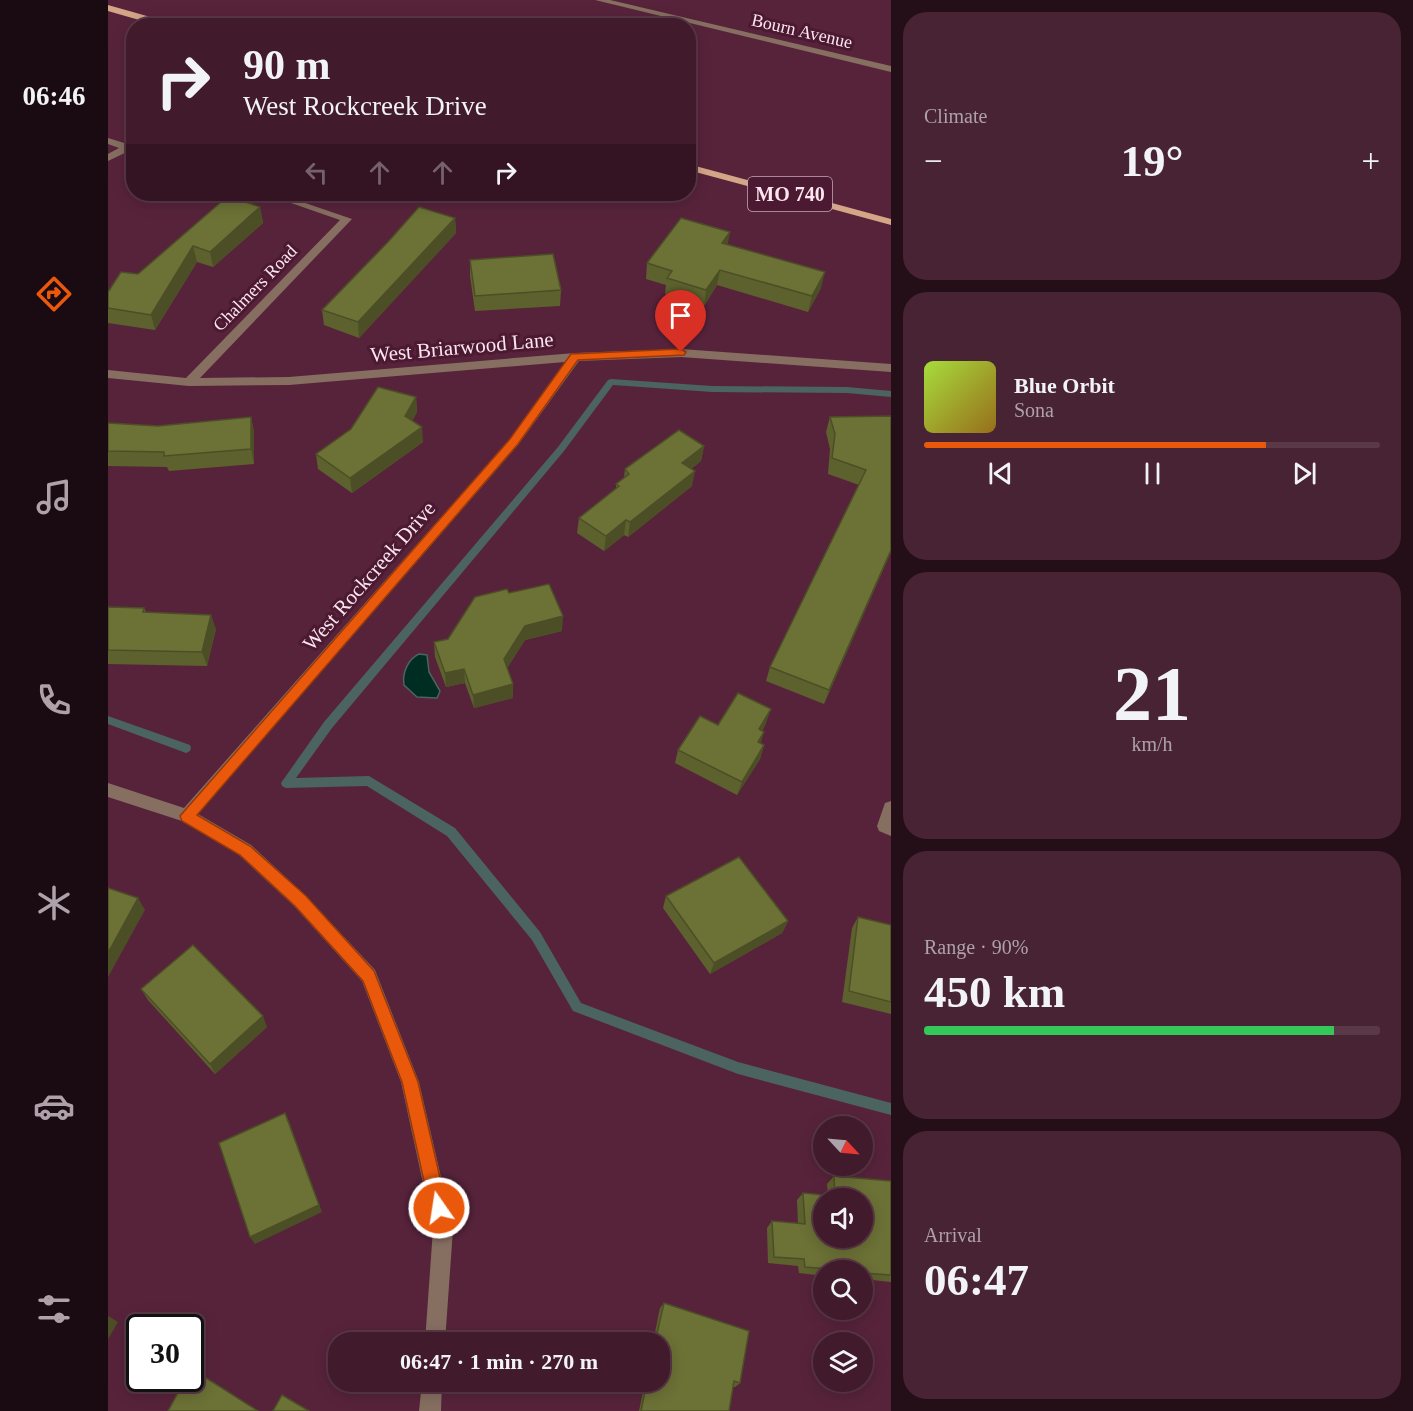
<!DOCTYPE html>
<meta charset="utf-8">
<style>
:root{--surface:#411a2c;--page:#482334;--text:#f1f3f6;--muted:#aea1a9;--line:#5a3848;--accent:#ea580c}
body{margin:0;font-family:"Times New Roman",serif;background:var(--page);color:var(--text);height:100vh;display:flex;flex-direction:column;font-size:22px;white-space:nowrap}
*{box-sizing:border-box;margin:0}
p{font-size:20px;color:var(--muted)}
.icon{flex:none;width:33px;height:33px;fill:none;stroke:currentColor;stroke-width:2;stroke-linecap:round;stroke-linejoin:round}
.map{position:relative;flex:1;overflow:hidden}
.sheet{display:flex;flex-direction:column;gap:12px;padding:12px;background:#240e18;width:522px}
.sheet>*{flex:none}
.hud{position:absolute;left:18px;top:18px;width:570px;height:183px;border-radius:24px;box-shadow:0 3px 15px #0003,0 0 0 2px var(--line);background:#411a2c;color:var(--text);overflow:hidden}
.needle{width:39px;rotate:116deg}
.tools{position:absolute;left:705px;top:1116px;display:grid;gap:12px}
.tools a{display:grid;place-items:center;width:60px;height:60px;border-radius:50%;background:var(--surface);box-shadow:0 3px 15px #0003,0 0 0 2px var(--line);font-size:30px}
.speed{position:absolute;left:18px;top:1314px;display:flex;gap:12px;font-size:30px;font-weight:700;text-align:center}
.speed>*{display:grid;place-content:center;width:78px;height:78px;border-radius:50%;background:var(--surface);box-shadow:0 3px 15px #0003,0 0 0 2px var(--line);line-height:1}
.speed .limit{border:3px solid #111;border-radius:9px;background:#fff;color:#111}
.pin{position:absolute;display:grid;place-items:center;width:51px;height:51px;color:#fff;margin:-62px -26px;border-radius:50% 50% 50% 0;rotate:-45deg;box-shadow:0 0 6px #0007}
.pin .icon{rotate:45deg}
.me{position:absolute;width:66px;margin:-33px;rotate:347deg;stroke-linejoin:round;filter:drop-shadow(0 0 4px #0008)}
.turn{display:flex;align-items:center;gap:21px;height:126px;padding:0 18px;font-size:27px}
.turn .icon{width:78px;height:78px;stroke-width:2.5}
.turn b{display:block;font-size:42px;line-height:51px}
.lanes{display:flex;align-items:center;height:57px;padding:0 18px;background:#0003;justify-content:center;gap:30px;direction:ltr}
.lanes .off{opacity:.35}
.big{font-size:45px;font-weight:700;line-height:1.1}
.sheet .tile{flex:1;display:flex;flex-direction:column;justify-content:center;gap:9px;min-width:0;padding:0 21px;border-radius:24px;background:var(--page)}
.sheet .dial{align-items:center;gap:0}
.dial b{font-size:78px;line-height:1}
.song{display:flex;align-items:center;gap:18px}
.cover{width:72px;height:72px;border-radius:9px;background:linear-gradient(135deg,hsl(80 70% 55%),hsl(40 70% 35%))}
.played{height:6px;border-radius:3px;background:linear-gradient(90deg,var(--accent) 75%,var(--line) 75%)}
.keys{display:flex;justify-content:space-around;direction:ltr}
.heat{display:flex;justify-content:space-between;align-items:center;font-size:33px;direction:ltr}
.charge{height:9px;border-radius:4px;background:linear-gradient(90deg,#34c759 90%,var(--line) 0)}
.trip{position:absolute;left:220px;top:1332px;width:342px;height:60px;border-radius:24px;background:var(--surface);box-shadow:0 3px 15px #0003,0 0 0 2px var(--line);font-weight:700;line-height:60px;text-align:center}
main{display:flex;flex:1;min-height:0}
.menu{display:flex;flex-direction:column;width:108px;justify-content:space-around;align-items:center;background:#1a0a12;color:var(--muted)}
.menu .icon{width:42px;height:42px}
.menu .current{color:var(--accent)}
.menu b{font-size:27px;color:var(--text)}
.map>svg:first-child{display:block}
</style>
<main>
<nav class="menu">
<b>06:46</b>
<svg class="icon current" aria-label="directions" viewBox="0 0 24 24"><path d="M12 3l9 9-9 9-9-9zM9 14v-3h6M13 9l2 2-2 2"/></svg>
<svg class="icon" aria-label="music" viewBox="0 0 24 24"><path d="M9 18V5l10-2v13"/><circle cx="6" cy="18" r="3"/><circle cx="16" cy="16" r="3"/></svg>
<svg class="icon" aria-label="phone" viewBox="0 0 24 24"><path d="M5 4h4l2 5-3 2q2 4 5 5l2-3 5 2v4C11 20 4 13 5 4z"/></svg>
<svg class="icon" aria-label="climate" viewBox="0 0 24 24"><path d="M12 3v18M4 7l16 10M4 17L20 7"/></svg>
<svg class="icon" aria-label="car" viewBox="0 0 24 24"><path d="M5 17H2v-5l4-1 3-4h7l3 4 3 1v5h-3M9 17h6M6 11h13"/><circle cx="7" cy="17" r="2"/><circle cx="17" cy="17" r="2"/></svg>
<svg class="icon" aria-label="filters" viewBox="0 0 24 24"><path d="M4 7h16M4 17h16"/><circle cx="9" cy="7" r="2"/><circle cx="15" cy="17" r="2"/></svg>
</nav>
<div class="map">
<svg width="783" height="1411" viewBox="0 0 783 1411">
<rect width="100%" height="100%" fill="#57233b"/>
<path fill="#002d22" stroke="#4b645f" stroke-width="1.5" d="M 311,654 L 319,655 L 321,672 L 332,691 L 329,698 L 309,697 L 296,685 C 294,673 300,659 311,654 Z"/>
<g fill="none" stroke-linecap="round" stroke-linejoin="round">
<g fill="#4b645f" fill-rule="evenodd">
<path d="M 503,379 L 604,386 L 739,387 L 783,391 L 783,397 L 739,393 L 604,392 L 505,385 L 456,451 L 224,728 L 188,778 L 261,776 L 347,828 L 432,932 L 473,1003 L 630,1062 L 783,1103 L 783,1115 L 630,1074 L 465,1011 L 424,940 L 339,836 L 259,786 L 178,788 L 174,786 L 173,783 L 216,722 L 450,447 L 500,380 Z"/>
<path d="M 0,716 L 82,745 L 83,748 L 82,751 L 78,753 L 0,724 Z"/>
</g>
<g fill="#866f61" fill-rule="evenodd">
<path d="M 487,0 L 502,0 L 783,66 L 783,72 Z"/>
<path d="M 0,138 L 26,146 L 26,152 L 21,151 L 0,161 L 0,154 L 11,148 L 0,144 Z"/>
<path d="M 157,194 L 171,194 L 244,219 L 92,378 L 181,377 L 467,353 L 573,349 L 783,364 L 783,372 L 573,357 L 471,361 L 410,445 L 90,814 L 143,845 L 198,896 L 267,970 L 311,1082 L 345,1229 L 337,1342 L 317,1342 L 325,1229 L 293,1082 L 254,981 L 186,906 L 131,855 L 74,821 L 0,797 L 0,783 L 76,808 L 402,439 L 457,362 L 181,385 L 81,386 L 0,378 L 0,370 L 78,378 L 232,220 Z"/>
<path d="M 783,801 L 783,836 L 771,831 L 769,826 L 777,803 Z"/>
<path d="M 314,1382 L 334,1382 L 333,1411 L 311,1411 Z"/>
</g>
<g fill="#d4a587" fill-rule="evenodd">
<path d="M 0,5 L 67,24 L 68,26 L 52,26 L 0,11 Z"/>
<path d="M 580,164 L 783,219 L 783,225 L 580,170 Z"/>
</g>
</g>
<g fill="#5d612e">
<path d="M 307,194 L 323,194 L 316,198 Z"/>
<path d="M 152,207 L 155,223 L 105,267 L 89,262 L 47,330 L 0,323 L 0,292 Z"/>
<path d="M 347,218 L 348,233 L 251,338 L 216,325 L 214,310 Z"/>
<path d="M 619,245 L 713,288 L 700,312 L 609,285 L 596,306 L 557,294 L 558,285 L 538,279 L 539,263 Z"/>
<path d="M 362,260 L 453,290 L 452,306 L 367,311 L 362,276 Z"/>
<path d="M 308,397 L 309,412 L 304,421 L 315,442 L 244,493 L 210,469 L 208,454 Z"/>
<path d="M 783,416 L 783,552 L 716,704 L 658,681 L 662,667 L 751,485 L 720,474 L 722,449 L 718,432 L 722,417 Z"/>
<path d="M 143,417 L 146,432 L 146,464 L 61,471 L 59,467 L 0,466 L 0,423 L 50,426 Z"/>
<path d="M 596,446 L 593,461 L 583,469 L 584,486 L 520,537 L 516,535 L 496,551 L 469,533 L 471,518 L 508,489 L 508,484 L 516,478 L 517,469 Z"/>
<path d="M 401,593 L 454,631 L 417,640 L 399,668 L 405,684 L 405,698 L 366,708 L 357,683 L 338,687 L 327,657 L 326,642 L 340,639 Z"/>
<path d="M 0,607 L 36,608 L 38,612 L 108,629 L 99,666 L 0,664 Z"/>
<path d="M 658,723 L 654,731 L 652,743 L 656,745 L 652,759 L 629,795 L 567,763 L 570,750 L 610,725 Z"/>
<path d="M 558,896 L 680,921 L 674,933 L 602,974 L 555,908 Z"/>
<path d="M 750,917 L 783,925 L 783,1014 L 734,1002 L 744,928 Z"/>
<path d="M 33,989 L 159,1027 L 107,1074 L 40,1000 Z"/>
<path d="M 726,1176 L 783,1181 L 783,1282 L 754,1279 L 754,1270 L 716,1270 L 716,1276 L 691,1273 L 690,1266 L 660,1263 L 659,1228 L 664,1221 L 690,1223 L 689,1200 L 695,1193 L 720,1195 L 719,1184 Z"/>
<path d="M 556,1303 L 632,1383 L 627,1387 L 625,1387 L 621,1411 L 531,1411 L 537,1382 L 552,1382 L 552,1342 L 545,1342 L 552,1308 Z"/>
</g>
<g fill="#4c4f26">
<path d="M 316,194 L 323,194 L 316,198 Z"/>
<path d="M 152,207 L 155,223 L 105,267 L 102,252 Z"/>
<path d="M 347,218 L 348,233 L 251,338 L 250,322 Z"/>
<path d="M 622,232 L 619,248 L 614,243 Z"/>
<path d="M 85,246 L 89,262 L 47,330 L 43,315 Z"/>
<path d="M 612,270 L 609,285 L 596,306 L 598,290 Z"/>
<path d="M 717,272 L 713,288 L 700,312 L 704,296 Z"/>
<path d="M 308,397 L 309,412 L 298,431 L 297,416 Z"/>
<path d="M 143,417 L 146,432 L 146,464 L 143,449 Z"/>
<path d="M 314,427 L 315,442 L 244,493 L 242,478 Z"/>
<path d="M 596,446 L 593,461 L 571,478 L 574,463 Z"/>
<path d="M 587,471 L 584,486 L 520,537 L 522,522 Z"/>
<path d="M 518,520 L 516,535 L 496,551 L 498,536 Z"/>
<path d="M 783,550 L 783,552 L 716,704 L 721,690 Z"/>
<path d="M 103,615 L 108,629 L 99,666 L 94,652 Z"/>
<path d="M 455,616 L 454,631 L 417,640 L 396,673 L 396,659 L 417,626 Z"/>
<path d="M 356,669 L 357,683 L 338,687 L 337,673 Z"/>
<path d="M 405,684 L 405,698 L 366,708 L 365,695 Z"/>
<path d="M 663,709 L 658,723 L 646,743 L 651,729 Z"/>
<path d="M 656,732 L 652,746 L 650,742 Z"/>
<path d="M 656,745 L 652,759 L 629,795 L 634,782 Z"/>
<path d="M 30,898 L 37,910 L 0,977 L 0,953 Z"/>
<path d="M 680,921 L 674,933 L 602,974 L 606,963 Z"/>
<path d="M 155,1016 L 159,1027 L 107,1074 L 102,1064 Z"/>
<path d="M 177,1113 L 181,1121 L 214,1212 L 147,1244 L 142,1237 Z"/>
<path d="M 0,1316 L 10,1322 L 0,1339 Z"/>
</g>
<g fill="#6c7136" stroke="#4c4f26" stroke-width="1.5" fill-rule="evenodd">
<path d="M 120,196 L 152,207 L 102,252 L 85,246 L 43,315 L 0,308 L 0,292 L 13,272 L 30,274 Z"/>
<path d="M 311,207 L 347,218 L 250,322 L 214,310 L 280,242 Z"/>
<path d="M 573,218 L 622,232 L 614,243 L 717,272 L 704,296 L 612,270 L 598,290 L 559,278 L 564,271 L 539,263 Z"/>
<path d="M 445,254 L 453,290 L 367,296 L 362,260 Z"/>
<path d="M 270,387 L 308,397 L 297,416 L 314,427 L 242,478 L 208,454 L 243,429 Z"/>
<path d="M 783,416 L 783,550 L 721,690 L 662,667 L 758,470 L 724,458 L 727,434 L 722,417 Z"/>
<path d="M 143,417 L 143,449 L 56,456 L 56,452 L 0,451 L 0,423 L 50,426 Z"/>
<path d="M 571,430 L 596,446 L 574,463 L 587,471 L 522,522 L 518,520 L 498,536 L 471,518 L 511,486 L 508,484 L 521,474 L 517,469 Z"/>
<path d="M 441,584 L 455,616 L 417,626 L 396,659 L 405,684 L 365,695 L 356,669 L 337,673 L 326,642 L 340,639 L 367,597 L 399,589 L 401,593 Z"/>
<path d="M 0,607 L 36,608 L 35,612 L 103,615 L 94,652 L 0,650 Z"/>
<path d="M 630,693 L 663,709 L 651,729 L 656,732 L 650,742 L 656,745 L 634,782 L 570,750 L 592,716 L 610,725 Z"/>
<path d="M 631,857 L 680,921 L 606,963 L 558,896 Z"/>
<path d="M 0,888 L 30,898 L 0,953 Z"/>
<path d="M 750,917 L 783,925 L 783,1002 L 741,991 Z"/>
<path d="M 85,945 L 155,1016 L 102,1064 L 33,989 Z"/>
<path d="M 177,1113 L 211,1205 L 142,1237 L 111,1143 Z"/>
<path d="M 726,1176 L 783,1181 L 783,1275 L 754,1273 L 754,1270 L 732,1270 L 697,1267 L 696,1259 L 666,1257 L 664,1221 L 697,1224 L 695,1193 L 727,1196 ZM 716,1198 L 754,1198 L 754,1238 L 716,1238 Z"/>
<path d="M 556,1303 L 641,1331 L 632,1383 L 626,1381 L 621,1411 L 533,1411 L 539,1382 L 552,1382 L 552,1342 L 547,1342 Z"/>
<path d="M 84,1369 L 150,1411 L 60,1411 L 78,1378 L 82,1378 L 82,1372 Z"/>
<path d="M 174,1395 L 201,1411 L 165,1411 Z"/>
</g>
<path fill="#ea580c" stroke="#983908" stroke-width="1.5" d="M 573,349 L 578,352 L 576,355 L 470,360 L 410,444 L 89,815 L 142,846 L 198,896 L 266,971 L 310,1082 L 339,1208 L 337,1214 L 331,1217 L 324,1214 L 322,1208 L 294,1082 L 255,981 L 187,906 L 132,855 L 74,821 L 72,816 L 402,439 L 463,354 Z"/>
<g text-anchor="middle" dominant-baseline="central" stroke-width="6" stroke-linejoin="round" paint-order="stroke">
<g font-size="18" fill="#fbe6ee" stroke="#4b1931">
<text transform="translate(694 31) rotate(13)">Bourn Avenue</text>
<text transform="translate(147 288) rotate(-46)">Chalmers Road</text>
</g>
<rect fill="#4b1931" stroke="#c6a8b5" stroke-width="1.5" x="640" y="177" width="84" height="34" rx="4.5"/>
<g font-size="20" font-weight="bold" fill="#fbe6ee">
<text x="682" y="194">MO 740</text>
</g>
<g font-size="21" fill="#fbe6ee" stroke="#4b1931">
<text transform="translate(354 347) rotate(-5)">West Briarwood Lane</text>
<text transform="translate(261 576) rotate(-49)">West Rockcreek Drive</text>
</g>
</g>
</svg>
<div class="tools">
<a><svg class="needle" viewBox="-14 -14 28 28"><path d="M0-13l5 13h-10z" fill="#e53935"/><path d="M0 13l5-13h-10z" fill="#aea1a9"/></svg></a>
<a><svg class="icon" aria-label="sound" viewBox="0 0 24 24"><path d="M4 9h4l5-4v14l-5-4H4zM17 9q2 3 0 6"/></svg></a>
<a><svg class="icon" aria-label="search" viewBox="0 0 24 24"><circle cx="10" cy="10" r="6"/><path d="M15 15l6 6"/></svg></a>
<a><svg class="icon" aria-label="layers" viewBox="0 0 24 24"><path d="M12 4l9 5-9 5-9-5zM3 14l9 5 9-5"/></svg></a>
</div>
<div class="speed"><div class="limit">30</div></div>
<div class="pin" style="left:573px;top:352px;background:#d93025"><svg class="icon" aria-label="arrive" viewBox="0 0 24 24"><path d="M6 21V4h12l-3 4 3 4H6"/></svg></div>
<svg class="me" style="left:331px;top:1208px" viewBox="-20 -20 40 40"><circle r="17" fill="#ea580c" stroke="#fff" stroke-width="3"/><path d="M0-11L8 9 0 5-8 9z" fill="#fff"/></svg>
<div class="trip">06:47 · 1 min · 270 m</div>
<div class="hud">
<div class="turn"><svg class="icon" aria-label="right" viewBox="0 0 24 24"><path d="M7 20v-9h11M14 6l5 5-5 5"/></svg><div><b>90 m</b>West Rockcreek Drive</div></div>
<div class="lanes"><svg class="icon off" aria-label="left" viewBox="0 0 24 24"><path d="M17 20v-9H6M10 6l-5 5 5 5"/></svg><svg class="icon off" aria-label="ahead" viewBox="0 0 24 24"><path d="M12 20V5M6 11l6-6 6 6"/></svg><svg class="icon off" aria-label="ahead" viewBox="0 0 24 24"><path d="M12 20V5M6 11l6-6 6 6"/></svg><svg class="icon" aria-label="right" viewBox="0 0 24 24"><path d="M7 20v-9h11M14 6l5 5-5 5"/></svg></div>
</div>
</div>
<section class="sheet">
<div class="tile"><p>Climate</p>
<div class="heat"><a>−</a><b class="big">19°</b><a>+</a></div>
</div>
<div class="tile">
<div class="song"><i class="cover"></i><div><b>Blue Orbit</b><p>Sona</p></div></div>
<div class="played"></div>
<div class="keys"><svg class="icon" aria-label="previous" viewBox="0 0 24 24"><path d="M18 5L8 12l10 7zM5 5v14"/></svg><svg class="icon" aria-label="pause" viewBox="0 0 24 24"><path d="M8 5v14M16 5v14"/></svg><svg class="icon" aria-label="next" viewBox="0 0 24 24"><path d="M6 5l10 7-10 7zM19 5v14"/></svg></div>
</div>
<div class="tile dial"><b>21</b><p>km/h</p></div>
<div class="tile"><p>Range · 90%</p><b class="big">450 km</b><div class="charge"></div></div>
<div class="tile"><p>Arrival</p><b class="big">06:47</b></div>
</section>
</main>
